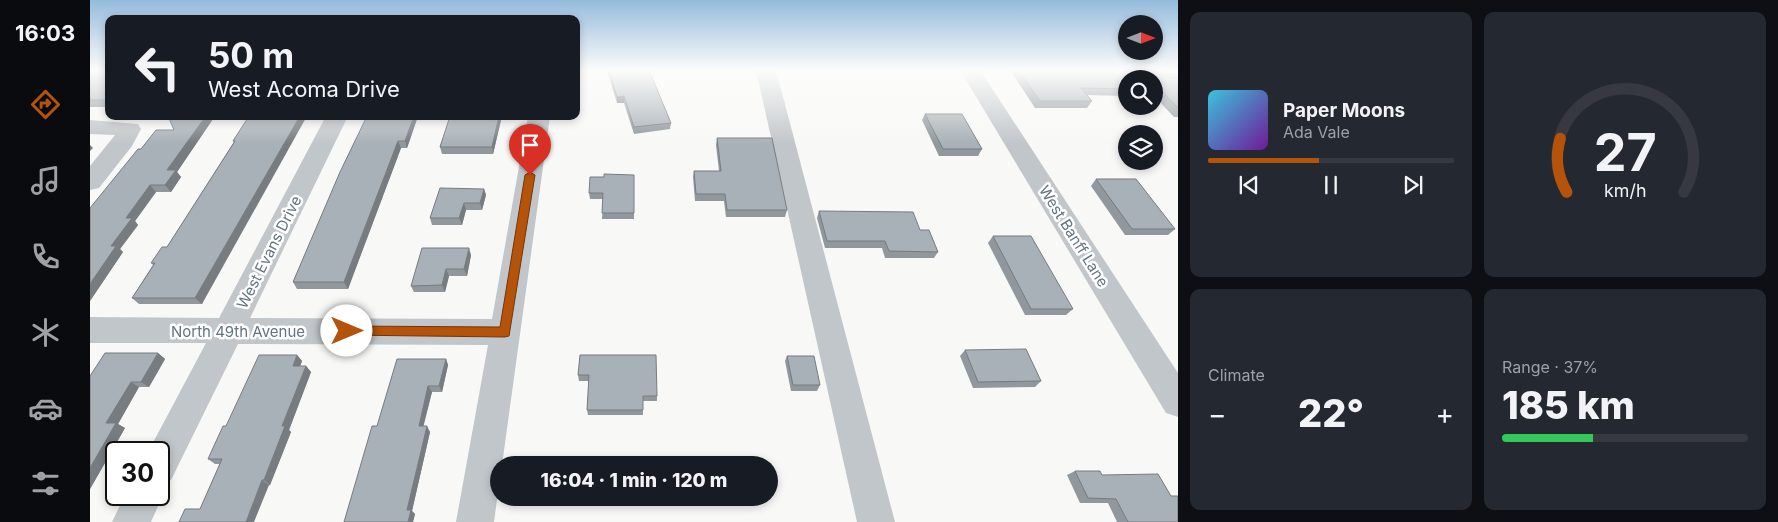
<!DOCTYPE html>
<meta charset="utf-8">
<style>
:root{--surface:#171b24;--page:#242831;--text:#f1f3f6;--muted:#9ea1a6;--line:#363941;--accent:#b45309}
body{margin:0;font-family:Inter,sans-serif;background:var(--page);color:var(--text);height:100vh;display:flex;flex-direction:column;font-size:19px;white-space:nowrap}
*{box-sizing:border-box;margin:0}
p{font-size:16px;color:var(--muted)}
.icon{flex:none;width:28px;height:28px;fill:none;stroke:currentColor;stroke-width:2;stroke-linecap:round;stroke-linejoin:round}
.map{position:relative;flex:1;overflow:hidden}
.drawer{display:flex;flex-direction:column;gap:12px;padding:12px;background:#0d0f14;width:600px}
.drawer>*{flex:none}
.banner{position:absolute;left:15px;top:15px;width:475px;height:105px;border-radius:10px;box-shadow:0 2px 8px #0003;background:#171b24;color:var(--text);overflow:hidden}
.needle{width:32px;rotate:90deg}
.controls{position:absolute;left:1028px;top:15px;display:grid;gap:10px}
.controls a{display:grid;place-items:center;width:45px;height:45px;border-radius:50%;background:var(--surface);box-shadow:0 2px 8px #0003;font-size:25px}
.speed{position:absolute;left:15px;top:441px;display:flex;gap:10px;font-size:25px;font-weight:700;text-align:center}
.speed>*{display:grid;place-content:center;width:65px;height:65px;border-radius:50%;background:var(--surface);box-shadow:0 2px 8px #0003;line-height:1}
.speed .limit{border:2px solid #111;border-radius:8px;background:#fff;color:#111}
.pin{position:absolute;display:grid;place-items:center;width:42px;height:42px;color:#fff;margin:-51px -21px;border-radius:50% 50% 50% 0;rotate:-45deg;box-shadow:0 0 5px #0007}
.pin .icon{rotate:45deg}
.me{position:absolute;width:55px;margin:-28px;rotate:90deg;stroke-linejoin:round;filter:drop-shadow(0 0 4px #0008)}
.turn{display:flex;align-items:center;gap:18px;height:105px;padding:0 20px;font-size:22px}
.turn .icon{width:65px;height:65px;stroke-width:2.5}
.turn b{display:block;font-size:35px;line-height:42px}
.big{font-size:38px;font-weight:800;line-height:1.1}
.drawer .tile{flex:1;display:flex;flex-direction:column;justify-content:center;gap:8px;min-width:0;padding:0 18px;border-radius:10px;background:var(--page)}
.drawer .dial{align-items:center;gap:0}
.dial svg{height:130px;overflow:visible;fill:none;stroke:var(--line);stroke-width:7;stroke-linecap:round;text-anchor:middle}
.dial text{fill:var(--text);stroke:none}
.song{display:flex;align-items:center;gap:15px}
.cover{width:60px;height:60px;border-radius:8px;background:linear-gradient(135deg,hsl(190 70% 55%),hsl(280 70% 35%))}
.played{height:5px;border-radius:2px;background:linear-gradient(90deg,var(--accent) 45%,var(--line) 45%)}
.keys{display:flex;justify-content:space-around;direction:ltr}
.heat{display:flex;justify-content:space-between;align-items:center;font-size:28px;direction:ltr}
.charge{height:8px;border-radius:4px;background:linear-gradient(90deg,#34c759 37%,var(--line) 0)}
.drawer .tiles{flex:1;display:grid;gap:12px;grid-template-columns:repeat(2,1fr)}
.trip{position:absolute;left:400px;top:456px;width:288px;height:50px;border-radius:25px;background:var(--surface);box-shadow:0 2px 8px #0003;font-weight:800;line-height:50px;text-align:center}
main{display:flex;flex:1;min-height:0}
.dock{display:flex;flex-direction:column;width:90px;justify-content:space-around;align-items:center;background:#090b0e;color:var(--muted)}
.dock .icon{width:35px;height:35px}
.dock .active{color:var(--accent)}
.dock b{font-size:22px;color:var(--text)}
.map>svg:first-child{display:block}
</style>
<main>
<nav class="dock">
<b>16:03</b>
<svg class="icon active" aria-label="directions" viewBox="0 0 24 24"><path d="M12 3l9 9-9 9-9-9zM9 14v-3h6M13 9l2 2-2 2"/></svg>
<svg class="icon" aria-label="music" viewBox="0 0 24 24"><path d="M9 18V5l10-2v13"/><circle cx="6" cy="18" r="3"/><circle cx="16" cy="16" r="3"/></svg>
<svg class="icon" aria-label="phone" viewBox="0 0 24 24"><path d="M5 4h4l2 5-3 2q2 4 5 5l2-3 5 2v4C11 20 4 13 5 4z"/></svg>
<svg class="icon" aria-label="climate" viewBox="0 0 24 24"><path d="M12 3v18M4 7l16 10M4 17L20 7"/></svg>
<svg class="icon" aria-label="car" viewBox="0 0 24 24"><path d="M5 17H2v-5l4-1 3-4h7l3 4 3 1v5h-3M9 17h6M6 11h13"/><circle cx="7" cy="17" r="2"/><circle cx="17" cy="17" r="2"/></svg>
<svg class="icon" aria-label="filters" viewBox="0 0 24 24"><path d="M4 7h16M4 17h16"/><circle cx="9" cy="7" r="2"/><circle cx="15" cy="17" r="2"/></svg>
</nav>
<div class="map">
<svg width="1088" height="522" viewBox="0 0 1088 522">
<rect width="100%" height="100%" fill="#f8f8f6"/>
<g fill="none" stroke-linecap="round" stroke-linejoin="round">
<g fill="#c1c6ca" fill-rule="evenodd">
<path d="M 666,70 L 686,70 L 805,522 L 767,522 Z"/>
<path d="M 870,70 L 890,70 L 1088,373 L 1088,417 L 1076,413 Z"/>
<path d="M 236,116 L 258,116 L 160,318 L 402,319 L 438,116 L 460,116 L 412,465 L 409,465 L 409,485 L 404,522 L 366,522 L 398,345 L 148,344 L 81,480 L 69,486 L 73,495 L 61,522 L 22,522 L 35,495 L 69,495 L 69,452 L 58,452 L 116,343 L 0,343 L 0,317 L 129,318 Z"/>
<path d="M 0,120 L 48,124 L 51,129 L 42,146 L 9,188 L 0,190 L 0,166 L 25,135 L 0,134 Z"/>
</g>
</g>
<g fill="#90989d">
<rect x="0" y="70" width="19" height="37"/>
<path d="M 518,70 L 559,70 L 581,123 L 580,129 L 544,134 L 534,103 L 527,103 L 518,74 Z"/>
<path d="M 920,70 L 1071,70 L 1075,74 L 1088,74 L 1088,117 L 1084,117 L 1065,97 L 1064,96 L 1064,79 L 1036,79 L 1036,96 L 997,95 L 1002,101 L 997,108 L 945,108 Z"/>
<path d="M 835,114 L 892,149 L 888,156 L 849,156 L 832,120 Z"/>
<path d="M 78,116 L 125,116 L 87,172 L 91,177 L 81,192 L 66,192 L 45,221 L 48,225 L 30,249 L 33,252 L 0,301 L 51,149 L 84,130 Z"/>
<path d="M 159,116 L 112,304 L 49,304 L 42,298 L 63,265 L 61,263 L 77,247 L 144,142 L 143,141 Z"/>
<path d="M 277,116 L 328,116 L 317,148 L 311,148 L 258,289 L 207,289 L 203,282 Z"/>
<path d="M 360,116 L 412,116 L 403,154 L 352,154 L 350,147 Z"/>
<path d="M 627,138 L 697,210 L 695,217 L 636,217 L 634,201 L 605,201 L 603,177 L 604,171 L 629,171 L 626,145 Z"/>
<path d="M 544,175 L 544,219 L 512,219 L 513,199 L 500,199 L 499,193 L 514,177 Z"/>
<path d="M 1006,179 L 1085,229 L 1078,235 L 1035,235 L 1001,186 Z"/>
<path d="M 394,189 L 396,195 L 392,210 L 376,210 L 372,225 L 342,225 L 340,218 Z"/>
<path d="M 729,211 L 830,230 L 848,252 L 844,258 L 795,258 L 792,248 L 735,248 L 727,218 Z"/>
<path d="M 903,236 L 983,309 L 976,315 L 935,315 L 898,243 Z"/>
<path d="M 381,255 L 377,276 L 359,276 L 355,292 L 324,292 L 321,286 Z"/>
<path d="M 875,350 L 951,381 L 945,387 L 883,388 L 870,356 Z"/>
<path d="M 15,353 L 68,353 L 75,359 L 59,387 L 49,387 L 28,424 L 35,428 L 0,489 Z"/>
<path d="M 207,355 L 212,361 L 210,366 L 216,366 L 221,372 L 199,430 L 201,432 L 180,485 L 110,509 L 130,464 L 125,464 L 118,459 L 136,426 Z"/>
<path d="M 490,355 L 567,396 L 567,401 L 553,401 L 553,415 L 498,415 L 497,410 L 499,381 L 489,381 L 488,375 Z"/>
<path d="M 697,356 L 730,385 L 727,391 L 701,391 L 695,361 Z"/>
<path d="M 356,359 L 358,365 L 352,392 L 342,392 L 333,426 L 340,432 L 322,511 L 325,514 L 323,522 L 254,522 L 287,426 Z"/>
<path d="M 985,471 L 1012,475 L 1081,496 L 1088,522 L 1027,522 L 1018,503 L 990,503 L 977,475 Z"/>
</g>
<g fill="#767c80">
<path d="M 534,96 L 534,103 L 527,103 L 527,97 Z"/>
<path d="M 116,116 L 125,116 L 87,172 L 91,177 L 81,192 L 75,185 L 77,170 Z"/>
<path d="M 210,116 L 217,116 L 112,304 L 105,298 Z"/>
<path d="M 324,116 L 328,116 L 317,148 L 315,141 Z"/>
<path d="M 409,116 L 412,116 L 403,154 L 402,147 Z"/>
<path d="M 308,141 L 311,148 L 258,289 L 254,282 Z"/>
<path d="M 0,145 L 3,148 L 0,151 Z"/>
<path d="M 60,185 L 66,192 L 45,221 L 48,225 L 30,249 L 33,252 L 0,301 L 0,284 L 36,218 Z"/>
<path d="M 394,189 L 396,195 L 392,210 L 390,203 Z"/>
<path d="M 374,203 L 376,210 L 372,225 L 369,218 Z"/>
<path d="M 379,248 L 381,255 L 377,276 L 374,269 Z"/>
<path d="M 356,269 L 359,276 L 355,292 L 352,285 Z"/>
<path d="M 68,353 L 75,359 L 59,387 L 51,382 Z"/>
<path d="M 207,355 L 212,361 L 208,372 L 203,366 Z"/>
<path d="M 356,359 L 358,365 L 352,392 L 349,386 Z"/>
<path d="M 216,366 L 221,372 L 199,430 L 201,432 L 180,485 L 174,480 L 192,426 Z"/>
<path d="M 41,382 L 49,387 L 28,424 L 35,428 L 0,489 L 0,468 L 16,423 Z"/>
<path d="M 338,386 L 342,392 L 332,432 L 329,426 Z"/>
<path d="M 337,426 L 340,432 L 322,511 L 325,514 L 323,522 L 318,522 L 317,510 Z"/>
<path d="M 172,480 L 179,485 L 164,522 L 156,522 Z"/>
</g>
<g fill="#a8b1b7" stroke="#767c80">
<rect x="0" y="70" width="19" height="30"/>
<path d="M 519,70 L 559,70 L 581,123 L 544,127 L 534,96 L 527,97 Z"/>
<path d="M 928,70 L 1071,70 L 1075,74 L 1088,74 L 1088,108 L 1071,90 L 1064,90 L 1064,79 L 1036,79 L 1036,89 L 991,88 L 1002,101 L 950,101 Z"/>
<path d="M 835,114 L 872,114 L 892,149 L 853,149 Z"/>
<path d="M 78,116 L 116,116 L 77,170 L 86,170 L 75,185 L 60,185 L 36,218 L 42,218 L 21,246 L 26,246 L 0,284 L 0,208 L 48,149 L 51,149 L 66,130 L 84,130 Z"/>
<path d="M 159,116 L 210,116 L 105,298 L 42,298 L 65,263 L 61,263 L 72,247 L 77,247 L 145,141 L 143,141 Z"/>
<path d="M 277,116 L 324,116 L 315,141 L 308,141 L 254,282 L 203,282 L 250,172 Z"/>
<path d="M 360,116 L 409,116 L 402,147 L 350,147 Z"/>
<path d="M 627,138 L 682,138 L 697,210 L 637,210 L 635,194 L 606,194 L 604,171 L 631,171 Z"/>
<path d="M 514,174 L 544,175 L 544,213 L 512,213 L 513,193 L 499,193 L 500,177 L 514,177 Z"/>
<path d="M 1006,179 L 1046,179 L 1085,229 L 1042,229 Z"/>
<path d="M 350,188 L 394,189 L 390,203 L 374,203 L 369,218 L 340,218 Z"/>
<path d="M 729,211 L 823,212 L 830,230 L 839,230 L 848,252 L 799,251 L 795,241 L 737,241 Z"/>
<path d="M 903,236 L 941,236 L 983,309 L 941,309 Z"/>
<path d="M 332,248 L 379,248 L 374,269 L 356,269 L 352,285 L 321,286 Z"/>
<path d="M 936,349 L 951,381 L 888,382 L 875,350 Z"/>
<path d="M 15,353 L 68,353 L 51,382 L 41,382 L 16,423 L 26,423 L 0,468 L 0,376 Z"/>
<path d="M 169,355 L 207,355 L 203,366 L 216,366 L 192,426 L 195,426 L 174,480 L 172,480 L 156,522 L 89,522 L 95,509 L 110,509 L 132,459 L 118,459 L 133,426 L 136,426 Z"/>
<path d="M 490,355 L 566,355 L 567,396 L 553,396 L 553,410 L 497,410 L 499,375 L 488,375 Z"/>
<path d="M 697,356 L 724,356 L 730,385 L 703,385 Z"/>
<path d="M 307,359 L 356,359 L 349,386 L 338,386 L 329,426 L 337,426 L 317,510 L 321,510 L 318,522 L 254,522 L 282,426 L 287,426 Z"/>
<path d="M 985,471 L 1010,471 L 1012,475 L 1068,474 L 1081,496 L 1088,496 L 1088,522 L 1038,522 L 1026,499 L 998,498 Z"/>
</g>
<linearGradient id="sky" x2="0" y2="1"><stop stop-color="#95bbdc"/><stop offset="0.49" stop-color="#fcfcfb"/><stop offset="1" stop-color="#fcfcfb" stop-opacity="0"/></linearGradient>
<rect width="1088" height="144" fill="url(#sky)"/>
<path fill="#b45309" stroke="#753606" d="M 440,172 L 445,175 L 419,336 L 415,337 L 253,335 L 251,331 L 253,327 L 257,326 L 410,327 L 435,175 Z"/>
<g text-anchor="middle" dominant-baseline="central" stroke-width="5" stroke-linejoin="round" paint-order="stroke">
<g font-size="15" fill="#637581" stroke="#fff">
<text transform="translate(984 236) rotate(58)">West Banff Lane</text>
<text transform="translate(179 252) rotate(-63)">West Evans Drive</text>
<text x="148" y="331">North 49th Avenue</text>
</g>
</g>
</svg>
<div class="controls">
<a><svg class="needle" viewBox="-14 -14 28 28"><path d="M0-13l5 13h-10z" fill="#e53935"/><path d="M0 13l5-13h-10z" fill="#9ea1a6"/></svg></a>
<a><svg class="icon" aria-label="search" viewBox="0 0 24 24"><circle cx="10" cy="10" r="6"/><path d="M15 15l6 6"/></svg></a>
<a><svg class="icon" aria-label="layers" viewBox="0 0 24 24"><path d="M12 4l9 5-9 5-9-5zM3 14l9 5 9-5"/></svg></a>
</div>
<div class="speed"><div class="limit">30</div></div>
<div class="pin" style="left:440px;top:175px;background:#d93025"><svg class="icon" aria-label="arrive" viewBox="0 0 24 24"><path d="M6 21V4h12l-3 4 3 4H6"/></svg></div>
<svg class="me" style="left:257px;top:331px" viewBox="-20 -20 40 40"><circle r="19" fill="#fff"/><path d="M0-13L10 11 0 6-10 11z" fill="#b45309"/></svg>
<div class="trip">16:04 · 1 min · 120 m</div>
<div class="banner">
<div class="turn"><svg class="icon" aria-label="left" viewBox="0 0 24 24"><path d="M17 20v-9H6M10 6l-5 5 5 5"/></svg><div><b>50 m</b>West Acoma Drive</div></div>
</div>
</div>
<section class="drawer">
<div class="tiles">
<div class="tile">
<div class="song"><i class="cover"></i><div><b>Paper Moons</b><p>Ada Vale</p></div></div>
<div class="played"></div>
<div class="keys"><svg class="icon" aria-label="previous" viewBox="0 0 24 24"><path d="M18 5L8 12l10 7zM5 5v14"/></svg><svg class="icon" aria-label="pause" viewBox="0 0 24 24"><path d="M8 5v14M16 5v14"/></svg><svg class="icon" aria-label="next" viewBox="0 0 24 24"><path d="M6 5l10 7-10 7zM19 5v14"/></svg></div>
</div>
<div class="tile dial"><svg viewBox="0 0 100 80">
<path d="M14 69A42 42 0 1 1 86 69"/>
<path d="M14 69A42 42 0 0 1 10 36" stroke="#b45309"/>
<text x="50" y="56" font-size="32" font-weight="700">27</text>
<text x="50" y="72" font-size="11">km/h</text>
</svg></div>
<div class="tile"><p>Climate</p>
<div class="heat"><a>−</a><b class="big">22°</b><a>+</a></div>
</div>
<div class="tile"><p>Range · 37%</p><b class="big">185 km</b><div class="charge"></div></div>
</div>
</section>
</main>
